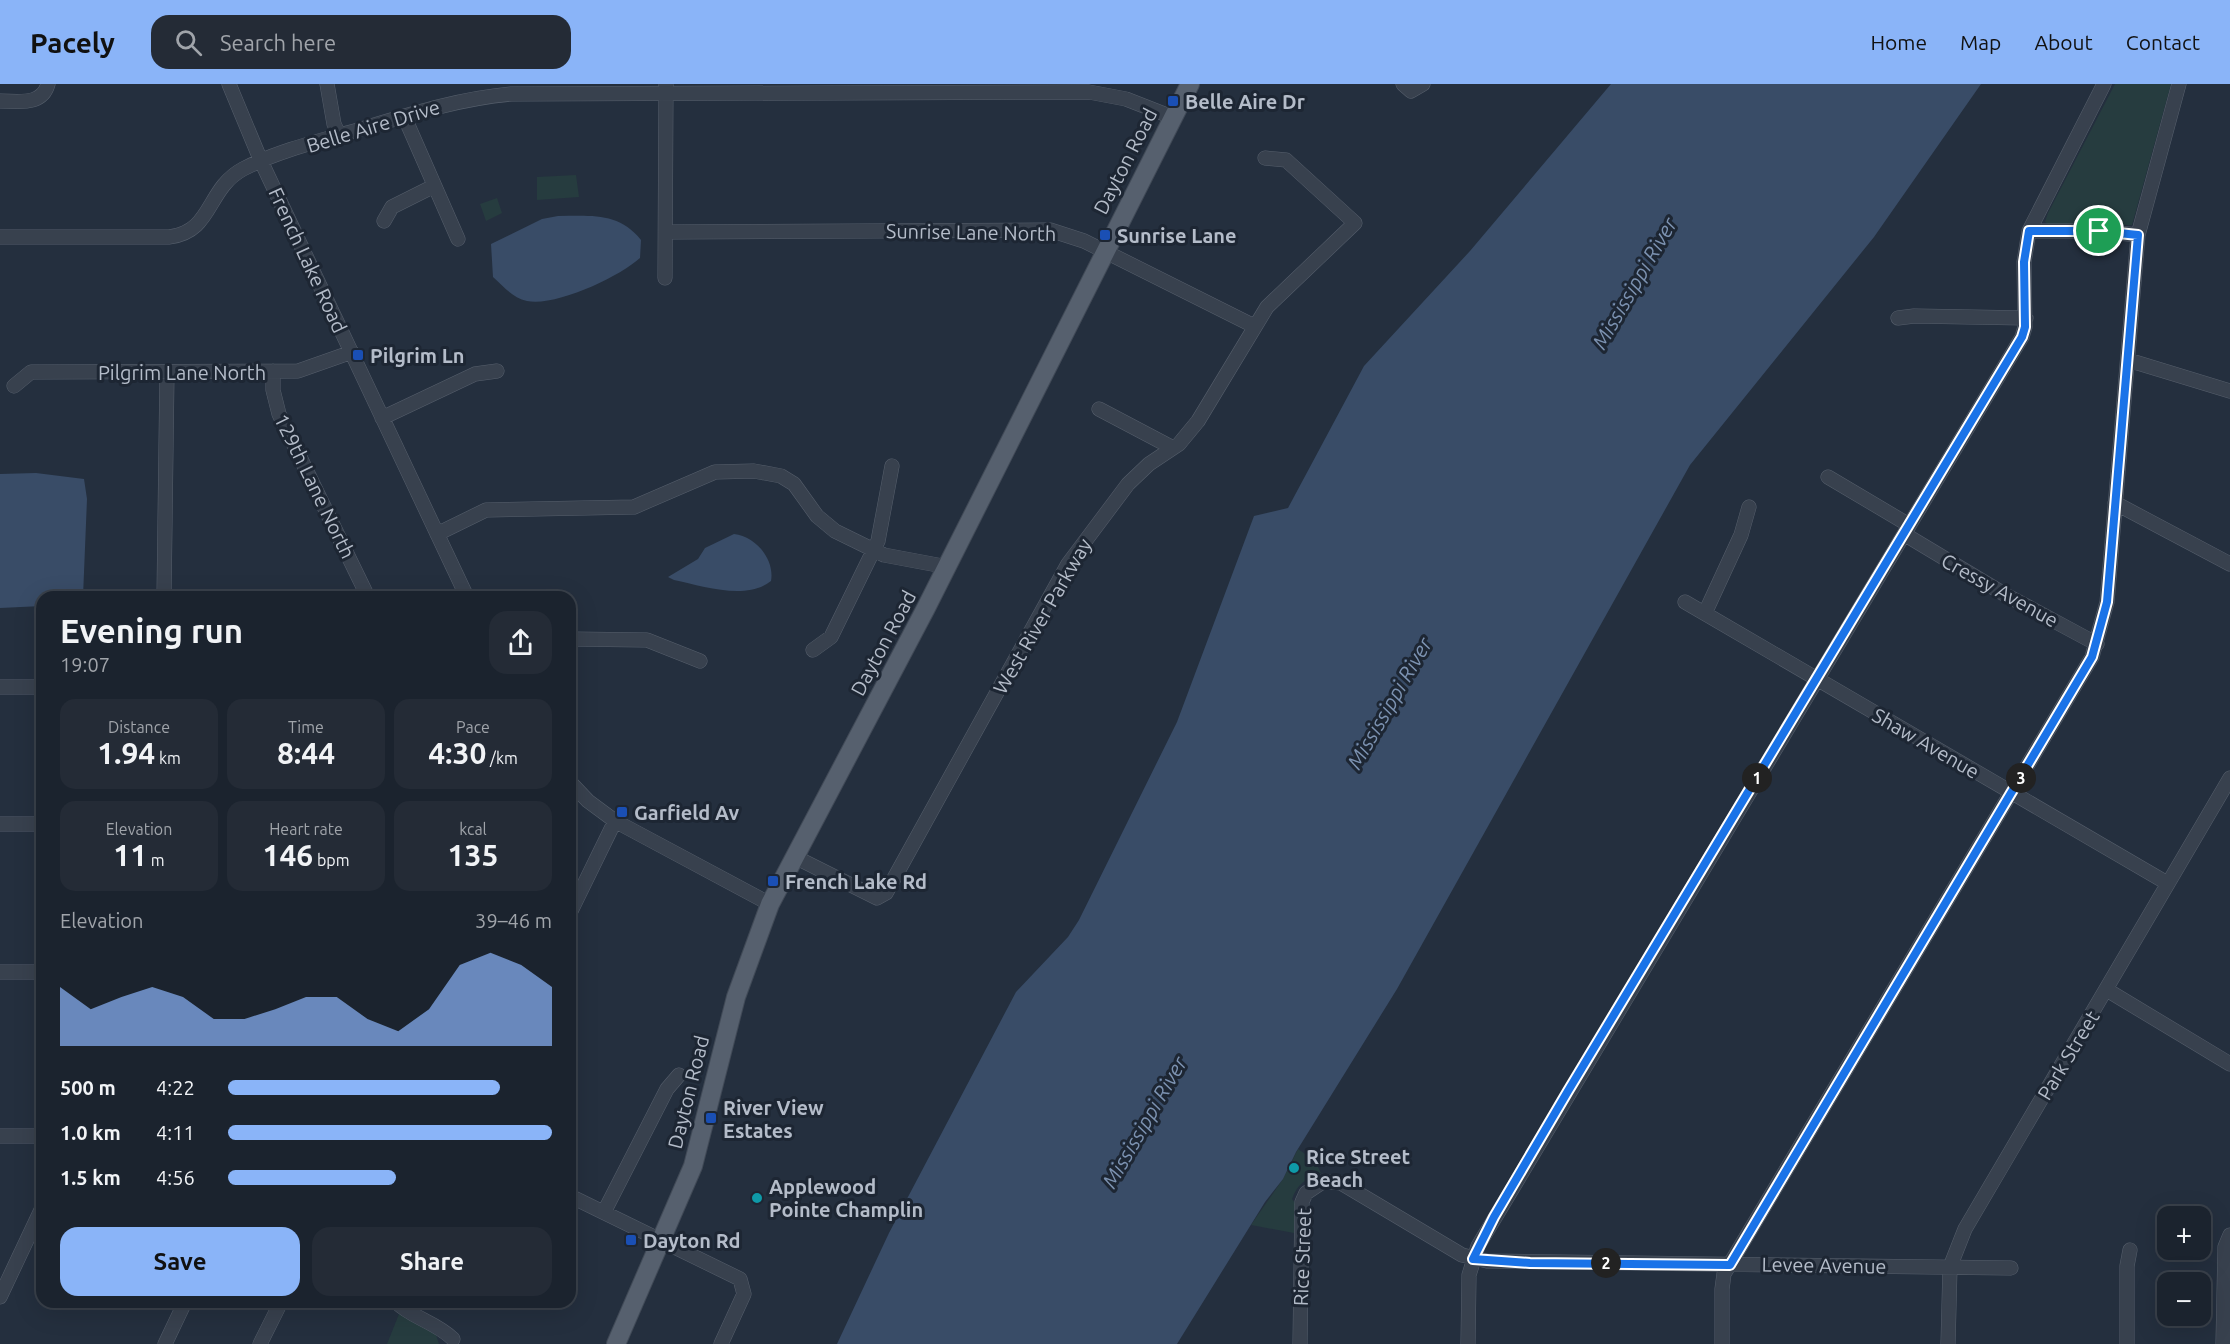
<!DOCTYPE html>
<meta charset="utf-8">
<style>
:root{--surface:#1b232e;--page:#242b36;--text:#f1f3f6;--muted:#a0a4aa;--line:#39404a;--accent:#8ab4f8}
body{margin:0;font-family:Ubuntu,sans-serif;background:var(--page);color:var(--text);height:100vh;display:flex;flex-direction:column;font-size:22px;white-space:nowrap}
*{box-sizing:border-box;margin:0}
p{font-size:20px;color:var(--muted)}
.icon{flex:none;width:33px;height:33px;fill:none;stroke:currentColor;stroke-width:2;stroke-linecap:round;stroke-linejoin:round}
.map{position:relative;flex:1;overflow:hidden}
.side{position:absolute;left:36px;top:507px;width:540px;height:717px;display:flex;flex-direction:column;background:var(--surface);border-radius:18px;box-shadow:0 6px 24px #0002,0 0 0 2px var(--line)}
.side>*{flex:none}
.fabs{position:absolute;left:2157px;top:1122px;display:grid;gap:12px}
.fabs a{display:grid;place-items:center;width:54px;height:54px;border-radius:12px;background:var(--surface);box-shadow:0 6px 24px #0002,0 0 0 2px var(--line);font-size:30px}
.pin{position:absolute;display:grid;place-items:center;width:51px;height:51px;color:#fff;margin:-26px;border:3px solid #fff;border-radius:50%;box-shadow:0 2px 6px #0007}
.km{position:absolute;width:30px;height:30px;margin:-15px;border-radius:50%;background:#222;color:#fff;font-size:16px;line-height:30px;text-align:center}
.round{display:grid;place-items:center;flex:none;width:63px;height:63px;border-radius:18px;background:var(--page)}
.summary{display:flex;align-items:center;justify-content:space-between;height:102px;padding:0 24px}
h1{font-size:33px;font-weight:700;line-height:45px}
.stats{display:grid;grid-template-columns:repeat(3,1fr);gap:9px;height:102px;padding:6px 24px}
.stats div{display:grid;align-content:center;border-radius:15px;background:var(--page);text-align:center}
.stats b{font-size:30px;font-weight:700}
.stats small{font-size:16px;font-weight:400}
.stats p{font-size:16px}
.chart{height:168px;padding:12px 24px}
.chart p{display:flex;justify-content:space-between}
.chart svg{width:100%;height:108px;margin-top:6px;fill:var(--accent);opacity:.7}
.action{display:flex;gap:12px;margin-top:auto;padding:12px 24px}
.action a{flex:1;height:69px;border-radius:18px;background:var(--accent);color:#111;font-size:24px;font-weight:700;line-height:69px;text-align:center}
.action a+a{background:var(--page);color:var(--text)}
ul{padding:0 24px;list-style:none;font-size:20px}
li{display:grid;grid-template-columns:96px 72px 1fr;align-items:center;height:45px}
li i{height:15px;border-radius:8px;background:var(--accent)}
header{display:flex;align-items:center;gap:36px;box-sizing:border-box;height:84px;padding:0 30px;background:var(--accent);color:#111}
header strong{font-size:28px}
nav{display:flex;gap:33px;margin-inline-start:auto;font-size:21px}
.search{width:420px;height:54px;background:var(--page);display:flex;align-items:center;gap:15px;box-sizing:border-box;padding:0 21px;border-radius:18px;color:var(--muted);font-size:22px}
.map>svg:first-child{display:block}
.green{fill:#263c3f}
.water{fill:#394c67}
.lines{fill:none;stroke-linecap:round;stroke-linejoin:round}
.minor-casing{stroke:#565f6c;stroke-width:15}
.major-casing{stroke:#414a57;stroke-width:20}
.minor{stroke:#38414e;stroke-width:14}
.major{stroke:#56606e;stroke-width:18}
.route-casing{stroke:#fff;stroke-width:12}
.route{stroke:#1a73e8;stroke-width:8}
.transit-dot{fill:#1a4fb4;stroke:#1d2633;stroke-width:2}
.culture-dot{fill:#0f9aa8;stroke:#1d2633;stroke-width:2}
.labels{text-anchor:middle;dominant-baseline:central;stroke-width:6;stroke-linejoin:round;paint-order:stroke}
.poi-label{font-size:20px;font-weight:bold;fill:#b4bcc9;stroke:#1d2633;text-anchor:start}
.street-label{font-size:20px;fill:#b4bcc9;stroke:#1d2633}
.water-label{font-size:21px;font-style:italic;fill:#7c92b1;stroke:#1d2633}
</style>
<header>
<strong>Pacely</strong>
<div class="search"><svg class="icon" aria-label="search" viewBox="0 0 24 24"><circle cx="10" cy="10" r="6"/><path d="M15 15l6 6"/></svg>Search here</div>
<nav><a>Home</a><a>Map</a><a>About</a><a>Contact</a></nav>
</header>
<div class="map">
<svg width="2230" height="1260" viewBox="0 0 2230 1260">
<rect width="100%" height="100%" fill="#242f3e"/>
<path class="green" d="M2115,0H2171L2132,141H2049L2045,138L2048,129Z
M576,91L579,113L537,116V93Z
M497,114L502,129L486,137L480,120Z
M1298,1065L1315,1077L1321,1089C1306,1095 1298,1099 1292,1115L1295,1119L1294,1149L1251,1141L1283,1095Z
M399,1230L434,1245L439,1260H387Z"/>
<path class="water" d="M1611,0H1981L1874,153L1690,381L1397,905L1296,1068L1283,1095L1265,1118L1177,1260H837L889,1149L1016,908L1068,853L1079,836L1177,638L1254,432L1288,424L1364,282L1470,167Z
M558,132C591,132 619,128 641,156L640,174C619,193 555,223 527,217C513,214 504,203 493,193L491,160L542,135Z
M36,389L84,395L87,415L83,513H42V522L0,524V390Z
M734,450C755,452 775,475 771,497C746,517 703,502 674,496L668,493L698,475L705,464Z"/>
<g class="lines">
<defs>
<path id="minor" d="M229,0L261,77L467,513
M327,0L334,40L339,51
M1403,0L1411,7L1423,0
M0,17C19,17 42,22 48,0
M404,32L458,155
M384,137L392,123L434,102
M2029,147H2099L2138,151
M666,148L1050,146L1084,157L1254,242
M0,153H169C213,148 206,105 243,85C276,68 315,58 351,48C405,32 456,15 511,10L1089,8L1126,15L1172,33
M665,194L666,1
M1898,234L1914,232L2026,234
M2128,276L2230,307
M273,287V306L279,330L368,513
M14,302L31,288L298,287L352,268
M1099,325L1173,364
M382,334L475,290L497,287
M1828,393L1909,441
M2115,419L2230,480
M437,450L486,426L634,423L715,388L754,387L781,392L794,400L817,432L835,447L884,471L948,483
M1904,450L2004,510L2097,560
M164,513L167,288
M1685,518L2167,799
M1705,529L1741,451L1749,423
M570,555L647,556L700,577
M813,566L831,553L878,457L892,382
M0,603H42
M570,698L588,717L615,737L770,820
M0,740H42
M795,773L877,814L886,809L1068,480L1128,400L1149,380L1179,360L1198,337L1267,223L1355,139L1286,76L1265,74
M570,829L615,737
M0,888H42
M2107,906L2230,980
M0,1052H42
M570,1112L740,1195L744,1210L721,1260
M604,1128L667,1005L679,991
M0,1213L42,1124
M396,1218C412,1234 436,1238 453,1255
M165,1260L185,1218
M260,1260L281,1218
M1300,1260L1302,1118L1306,1109L1324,1097L1341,1099L1462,1171L1487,1177L2011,1184
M1468,1260L1469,1191L1478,1162L2022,253L2025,243L2024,178L2029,147L2104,0
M1722,1260V1205L1724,1190L2092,573L2107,518L2138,151L2179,0
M1948,1260L1950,1183L1965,1145L2230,694
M2127,1260V1182L2130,1166
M2223,1260L2225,1163L2230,1151"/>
<path id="major" d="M616,1260L693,1082L736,913L770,820L926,524L1190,0"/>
</defs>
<use href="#minor" class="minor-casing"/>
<use href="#major" class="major-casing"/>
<use href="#minor" class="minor"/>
<use href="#major" class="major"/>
</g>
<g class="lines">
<defs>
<path id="route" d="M2029,147H2099L2138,151L2107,518L2092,573L1730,1181L1530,1179L1473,1175L1494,1133L1568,1007L2022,253L2025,243L2024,178Z"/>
</defs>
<use href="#route" class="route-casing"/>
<use href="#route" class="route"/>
</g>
<g class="transit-dot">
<rect x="1167" y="11" width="12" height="12" rx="3"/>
<rect x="1099" y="145" width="12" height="12" rx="3"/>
<rect x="352" y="265" width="12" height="12" rx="3"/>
<rect x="616" y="722" width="12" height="12" rx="3"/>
<rect x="767" y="791" width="12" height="12" rx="3"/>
<rect x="705" y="1028" width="12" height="12" rx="3"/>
<rect x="625" y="1150" width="12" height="12" rx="3"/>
</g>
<g class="culture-dot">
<circle cx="1294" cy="1084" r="6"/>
<circle cx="757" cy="1114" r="6"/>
</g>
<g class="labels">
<g class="poi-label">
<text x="1185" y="17">Belle Aire Dr</text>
<text x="1117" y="151">Sunrise Lane</text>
<text x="370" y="271">Pilgrim Ln</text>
<text x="634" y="728">Garfield Av</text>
<text x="785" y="797">French Lake Rd</text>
<text x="723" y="1023">River View<tspan x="723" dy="23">Estates</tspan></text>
<text x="1306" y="1072">Rice Street<tspan x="1306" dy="23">Beach</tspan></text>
<text x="769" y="1102">Applewood<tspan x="769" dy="23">Pointe Champlin</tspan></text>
<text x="643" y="1156">Dayton Rd</text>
</g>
<g class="street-label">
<text transform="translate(373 42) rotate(-17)">Belle Aire Drive</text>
<text transform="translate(1125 77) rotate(-63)">Dayton Road</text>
<text transform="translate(971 148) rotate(1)">Sunrise Lane North</text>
<text transform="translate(308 176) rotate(65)">French Lake Road</text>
<text x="182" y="288">Pilgrim Lane North</text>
<text transform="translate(315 402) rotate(64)">129th Lane North</text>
<text transform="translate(2000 506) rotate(29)">Cressy Avenue</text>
<text transform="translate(1042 532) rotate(-60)">West River Parkway</text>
<text transform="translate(883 559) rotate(-62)">Dayton Road</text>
<text transform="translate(1926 659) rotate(30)">Shaw Avenue</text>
<text transform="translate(2068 971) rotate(-59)">Park Street</text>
<text transform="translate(688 1008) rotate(-76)">Dayton Road</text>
<text transform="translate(1302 1173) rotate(-88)">Rice Street</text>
<text transform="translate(1824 1181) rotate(1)">Levee Avenue</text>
</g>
<g class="water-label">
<text transform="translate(1634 199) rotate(-60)">Mississippi River</text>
<text transform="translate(1389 619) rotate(-60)">Mississippi River</text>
<text transform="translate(1144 1038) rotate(-60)">Mississippi River</text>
</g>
</g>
</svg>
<div class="fabs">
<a>+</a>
<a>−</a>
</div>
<div class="pin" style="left:2099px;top:147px;background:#1e9e55"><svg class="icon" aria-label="arrive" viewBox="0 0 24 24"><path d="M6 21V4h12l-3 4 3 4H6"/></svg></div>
<b class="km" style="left:1757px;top:694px">1</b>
<b class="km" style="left:1606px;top:1179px">2</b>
<b class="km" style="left:2021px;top:694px">3</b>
<section class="side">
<div class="summary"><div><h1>Evening run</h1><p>19:07</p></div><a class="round"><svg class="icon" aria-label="share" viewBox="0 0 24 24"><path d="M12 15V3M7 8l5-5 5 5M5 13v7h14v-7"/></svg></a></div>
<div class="stats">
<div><p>Distance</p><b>1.94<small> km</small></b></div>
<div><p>Time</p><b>8:44</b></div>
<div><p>Pace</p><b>4:30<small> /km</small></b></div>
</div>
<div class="stats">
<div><p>Elevation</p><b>11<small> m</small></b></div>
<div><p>Heart rate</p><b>146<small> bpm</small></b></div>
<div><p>kcal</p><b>135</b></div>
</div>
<div class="chart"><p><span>Elevation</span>39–46 m</p>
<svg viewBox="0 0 160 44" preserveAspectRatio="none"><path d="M0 44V20L10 29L20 24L30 20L40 24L50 33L60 33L70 29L80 24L90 24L100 33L110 38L120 29L130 11L140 6L150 11L160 20V44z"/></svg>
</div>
<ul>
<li><b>500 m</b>4:22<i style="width:84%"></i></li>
<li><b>1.0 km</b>4:11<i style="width:100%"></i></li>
<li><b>1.5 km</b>4:56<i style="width:52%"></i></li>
</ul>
<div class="action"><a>Save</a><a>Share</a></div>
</section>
</div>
